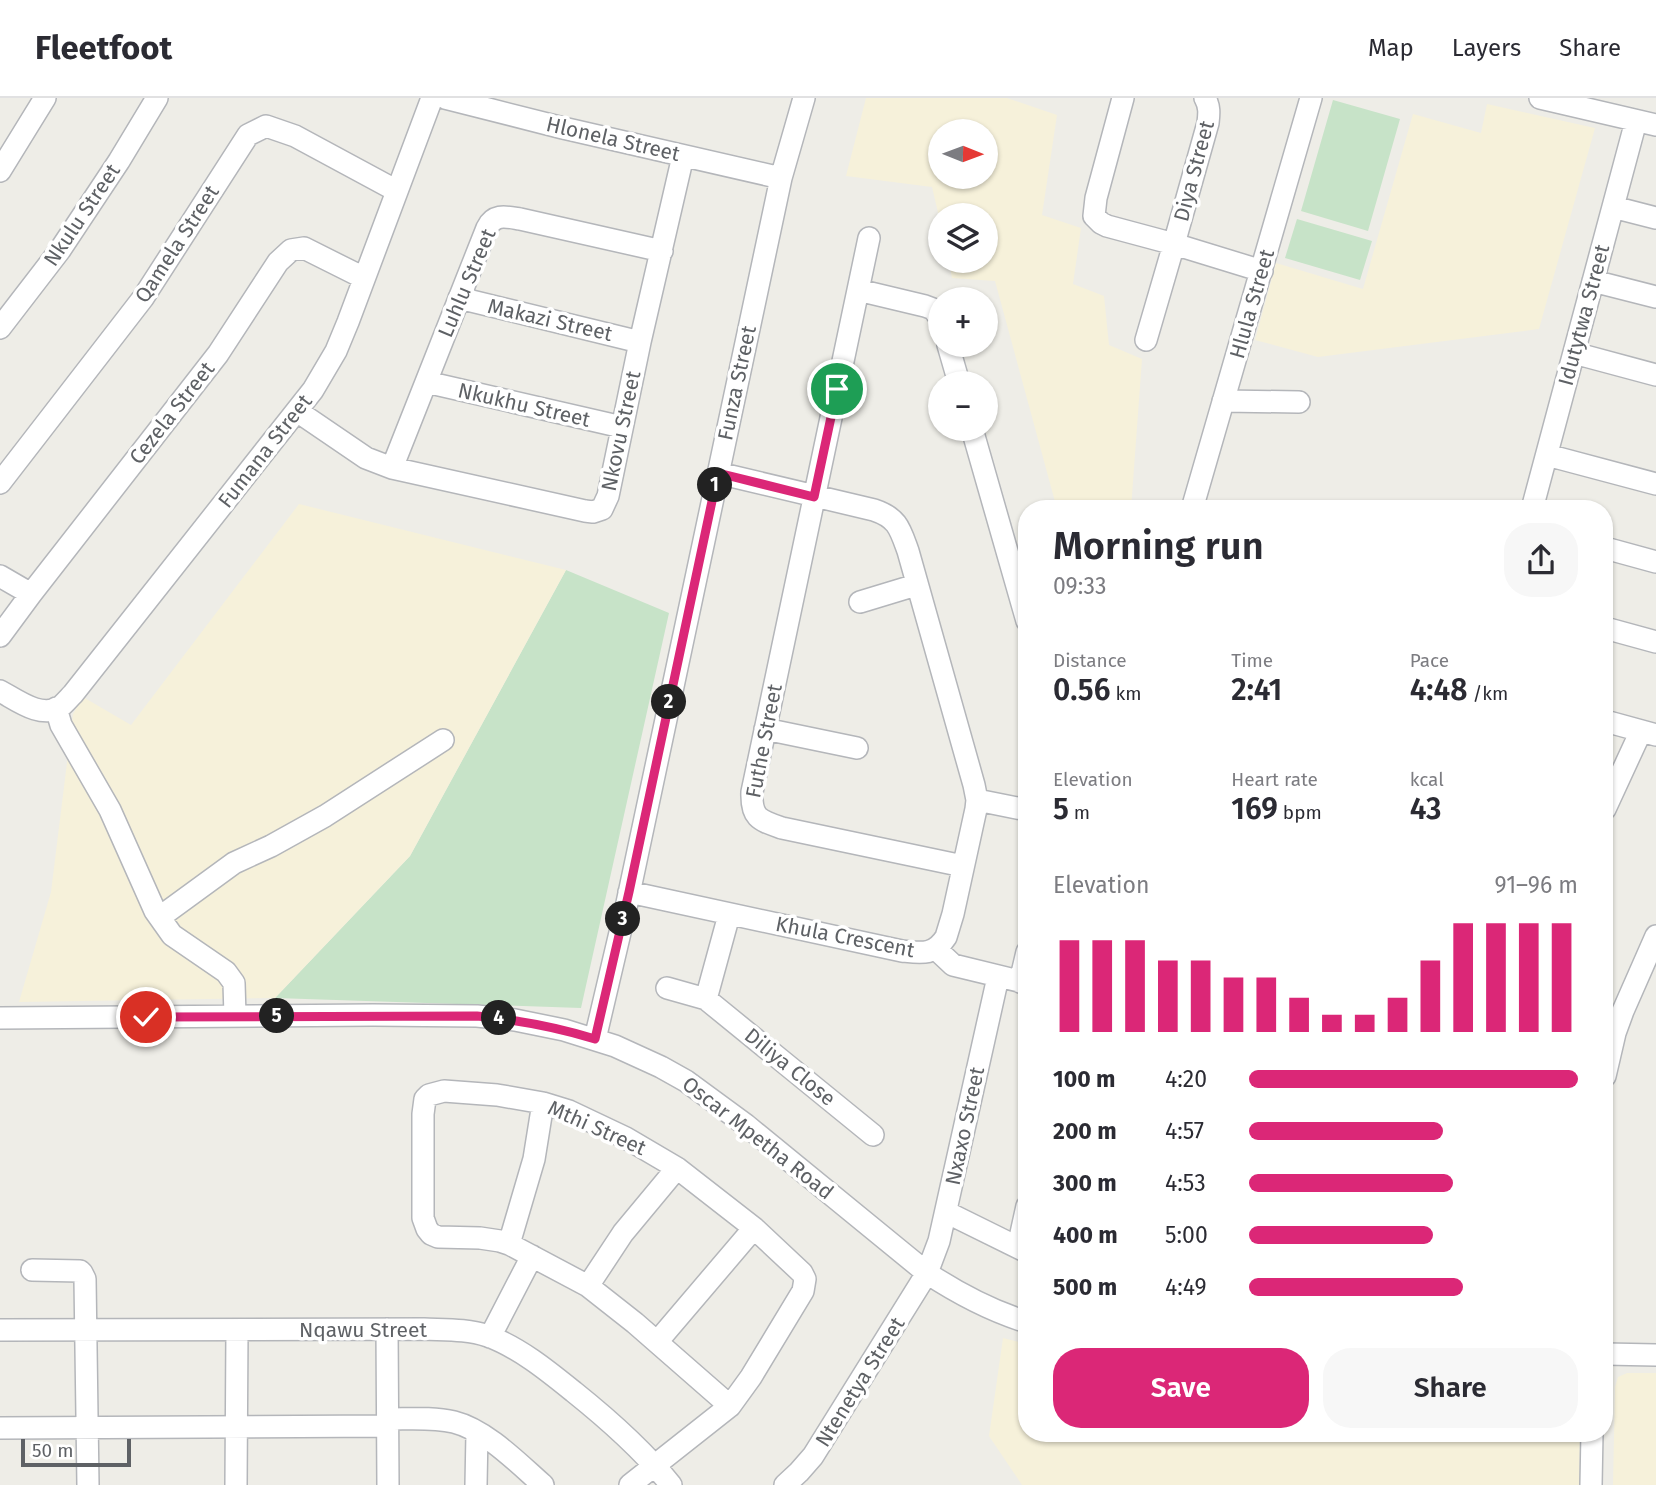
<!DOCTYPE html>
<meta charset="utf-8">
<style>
:root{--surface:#fff;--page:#f7f7f7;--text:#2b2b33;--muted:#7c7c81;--line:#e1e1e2;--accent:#db2777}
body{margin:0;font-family:"Fira Sans",sans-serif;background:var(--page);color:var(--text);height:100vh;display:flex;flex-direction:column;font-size:26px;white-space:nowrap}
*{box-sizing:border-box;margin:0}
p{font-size:23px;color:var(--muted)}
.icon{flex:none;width:38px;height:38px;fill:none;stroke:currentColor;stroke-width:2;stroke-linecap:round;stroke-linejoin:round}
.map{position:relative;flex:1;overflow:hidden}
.side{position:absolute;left:1018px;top:402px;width:595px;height:942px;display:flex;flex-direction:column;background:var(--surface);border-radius:28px;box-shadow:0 2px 5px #0004}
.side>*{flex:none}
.needle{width:46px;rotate:91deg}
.tools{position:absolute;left:928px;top:21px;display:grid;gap:14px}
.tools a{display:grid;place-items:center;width:70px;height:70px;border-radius:50%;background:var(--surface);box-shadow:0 2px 5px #0004;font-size:35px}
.scale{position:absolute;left:21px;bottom:18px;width:110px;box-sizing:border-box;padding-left:7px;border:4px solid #5e6165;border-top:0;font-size:19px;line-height:24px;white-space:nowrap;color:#5e6165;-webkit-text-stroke:5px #fff;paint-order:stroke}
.pin{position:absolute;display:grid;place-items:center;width:60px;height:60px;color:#fff;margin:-30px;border:4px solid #fff;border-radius:50%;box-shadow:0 2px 7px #0007}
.km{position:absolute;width:35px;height:35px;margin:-18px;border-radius:50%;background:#222;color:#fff;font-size:19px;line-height:35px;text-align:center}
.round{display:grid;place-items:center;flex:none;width:74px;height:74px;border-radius:28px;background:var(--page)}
.summary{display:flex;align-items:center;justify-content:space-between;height:119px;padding:0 35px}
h1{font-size:38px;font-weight:600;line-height:52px}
.figures{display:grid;grid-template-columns:repeat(3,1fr);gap:10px;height:119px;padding:7px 35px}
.figures div{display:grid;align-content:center}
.figures b{font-size:30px;font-weight:600}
.figures small{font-size:19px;font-weight:400}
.figures p{font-size:19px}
.chart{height:196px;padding:14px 35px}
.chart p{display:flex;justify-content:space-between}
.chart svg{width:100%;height:126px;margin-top:7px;stroke:var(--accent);stroke-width:6}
.action{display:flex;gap:14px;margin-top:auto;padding:14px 35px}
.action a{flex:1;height:80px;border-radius:28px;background:var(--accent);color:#fff;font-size:28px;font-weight:600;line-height:80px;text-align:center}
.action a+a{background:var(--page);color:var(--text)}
ul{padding:0 35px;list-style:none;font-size:23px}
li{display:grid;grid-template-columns:112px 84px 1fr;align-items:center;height:52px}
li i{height:18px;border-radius:9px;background:var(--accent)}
header{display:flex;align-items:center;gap:42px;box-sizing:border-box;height:98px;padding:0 35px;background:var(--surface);border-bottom:2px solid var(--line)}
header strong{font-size:33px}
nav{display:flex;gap:38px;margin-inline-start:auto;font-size:24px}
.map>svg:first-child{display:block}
.green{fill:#c7e3c8}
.sand{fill:#f6f1da;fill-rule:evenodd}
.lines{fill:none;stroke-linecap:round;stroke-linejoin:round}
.minor-casing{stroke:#b4b6ba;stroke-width:24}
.minor{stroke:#fff;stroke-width:21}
.route-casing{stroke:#fff;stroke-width:14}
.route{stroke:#db2777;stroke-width:9}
.labels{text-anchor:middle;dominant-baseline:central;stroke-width:7;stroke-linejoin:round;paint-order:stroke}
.street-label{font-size:21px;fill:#5e6165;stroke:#fff}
</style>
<header>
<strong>Fleetfoot</strong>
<nav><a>Map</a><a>Layers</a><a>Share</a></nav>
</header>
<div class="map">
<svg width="1656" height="1387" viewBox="0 0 1656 1387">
<rect width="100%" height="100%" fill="#eeede7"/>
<path class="green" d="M1333,2L1400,21L1368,133L1301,113Z
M1297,121L1372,143L1360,182L1285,160Z
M566,472L669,515L581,910L275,900L410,758Z"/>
<path class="sand" d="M866,0H1007L1057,17L1042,117L1081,130L1073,186L1104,198L1109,247L1142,261L1131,411H1057L995,183L952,180L949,163H985V117H940V123L932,89L846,78ZM985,33V79H940V33Z
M1487,6L1595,30L1539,231L1318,259L1255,242L1276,165L1363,191L1413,16L1481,35Z
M299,406L566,472L410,758L275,900L19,904L51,794L73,616L83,599L131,627Z
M1003,1240L1027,1246V1335H1580L1579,1387H1022L989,1338Z
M1627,1275H1656V1387H1613L1615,1289L1618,1279Z"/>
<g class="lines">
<defs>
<path id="minor" d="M445,0L563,30L781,80
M1123,0L1096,100L1094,118L1101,125L1107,128L1174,146L1208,25C1209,16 1210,9 1205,0
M1540,0L1656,27
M0,73L45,0
M1613,109L1656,120
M869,140L752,694C751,720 759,722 782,730L963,768
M1593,183L1656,199
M858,192L925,208L933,211L940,220
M459,200L640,244
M0,230L60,152L119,63L157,0
M1146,242L1174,146L1262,173
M948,247L959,285
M1574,255L1656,277
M426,284L622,329
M1223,303L1299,304
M297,313L366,360L392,370L585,413L593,414L602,411L608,398L640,244L683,58
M972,331L1027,523
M1547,357L1656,386
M392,370L487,130C494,115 507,119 520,121L662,153
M0,385L143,200L248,37L266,28L295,38L397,93
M1192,411L1311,0
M1532,411L1636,23
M1605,450L1656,464
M0,478L31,496
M860,504L916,487
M1605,530L1656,544
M0,538L31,496L218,256L278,164L291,152L304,150L364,180
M0,593C17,602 41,621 60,609C64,606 69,600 73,596L313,292L336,253L348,224L432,0
M56,610L61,627L110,712L155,813L172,837L226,874L234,885L235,918
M1605,623L1656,637
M765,631L857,650
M977,702L1027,712
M1605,711L1641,633
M629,794L902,853C921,855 934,858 946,839L953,816L976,711L977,702L974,687L908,453C900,431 898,420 874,412L718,375
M160,819L234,765L271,748L325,718L443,642
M936,851L953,867L1027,885
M1020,884L1027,854
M667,890L706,901L873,1037
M706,901L729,817
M0,920L373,917L477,918L515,922L564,932L615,948L661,969L686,983L746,1027L927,1175C959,1196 991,1213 1027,1224
M595,941L627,805L781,80L804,0
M1605,978L1615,935L1623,913L1656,838
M946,1114L1027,1154
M509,1146L534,1061L543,1005
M1018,1149L1027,1108
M32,1172L80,1173L82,1175L85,1181L88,1387
M588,1188L623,1135L677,1070
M387,1231L388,1387
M0,1232L424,1231C446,1232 467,1231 488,1238C520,1250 548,1273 574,1294C609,1322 643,1352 671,1387
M490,1239L532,1158
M657,1244L754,1130
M1605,1256L1656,1257
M388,1321C409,1321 433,1319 454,1324C486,1332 518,1365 543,1387
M0,1330L388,1328
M236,1387L237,1232
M476,1387L477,1335
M630,1387L730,1308L751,1279L803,1193L805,1181L802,1175L754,1130L677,1070L626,1040L569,1013L543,1005L497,997L444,993L429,997L425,1001L423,1016V1120L427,1131L431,1136L438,1139L480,1140L500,1143L509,1146L588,1188L635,1225L730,1308
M785,1387L799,1374L813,1358L927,1175L939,1143L998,879
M1591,1387L1592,1335"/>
</defs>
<use href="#minor" class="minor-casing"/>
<use href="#minor" class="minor"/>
</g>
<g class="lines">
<defs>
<path id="route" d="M146,919L477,918C518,922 556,929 595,941L629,794L718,375L814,399L837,291"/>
</defs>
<use href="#route" class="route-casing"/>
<use href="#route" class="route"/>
</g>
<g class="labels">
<g class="street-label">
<text transform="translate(613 41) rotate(13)">Hlonela Street</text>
<text transform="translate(1194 73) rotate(-75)">Diya Street</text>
<text transform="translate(82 117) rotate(-56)">Nkulu Street</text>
<text transform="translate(177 146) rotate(-57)">Qamela Street</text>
<text transform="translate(467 185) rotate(-67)">Luhlu Street</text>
<text transform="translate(1252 206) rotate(-74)">Hlula Street</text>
<text transform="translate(1584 217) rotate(-75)">Idutytwa Street</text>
<text transform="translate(550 222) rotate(13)">Makazi Street</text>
<text transform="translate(737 285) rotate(-78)">Funza Street</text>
<text transform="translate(524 307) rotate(13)">Nkukhu Street</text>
<text transform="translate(172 315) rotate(-52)">Cezela Street</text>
<text transform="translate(621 333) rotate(-78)">Nkovu Street</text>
<text transform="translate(265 353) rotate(-52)">Fumana Street</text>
<text transform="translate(764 643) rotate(-79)">Futhe Street</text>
<text transform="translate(845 839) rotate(11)">Khula Crescent</text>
<text transform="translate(790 969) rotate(39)">Diliya Close</text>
<text transform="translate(965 1028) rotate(-78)">Nxaxo Street</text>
<text transform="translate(597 1030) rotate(24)">Mthi Street</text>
<text transform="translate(758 1040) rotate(38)">Oscar Mpetha Road</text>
<text x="363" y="1232">Nqawu Street</text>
<text transform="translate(860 1284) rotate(-58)">Ntenetya Street</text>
</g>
</g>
</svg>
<div class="tools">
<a><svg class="needle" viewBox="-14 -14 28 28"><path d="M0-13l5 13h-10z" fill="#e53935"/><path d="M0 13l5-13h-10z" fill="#7c7c81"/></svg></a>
<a><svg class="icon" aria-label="layers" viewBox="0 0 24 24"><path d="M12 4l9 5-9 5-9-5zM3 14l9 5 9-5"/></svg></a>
<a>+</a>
<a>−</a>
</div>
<div class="scale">50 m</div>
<div class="pin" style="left:837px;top:291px;background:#1e9e55"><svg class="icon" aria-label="arrive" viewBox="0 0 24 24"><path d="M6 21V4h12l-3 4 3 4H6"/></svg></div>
<div class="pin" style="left:146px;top:919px;background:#d93025"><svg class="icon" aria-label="check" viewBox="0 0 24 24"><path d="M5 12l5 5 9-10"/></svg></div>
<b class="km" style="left:715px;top:387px">1</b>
<b class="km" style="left:669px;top:604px">2</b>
<b class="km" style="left:623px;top:821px">3</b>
<b class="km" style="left:499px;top:920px">4</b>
<b class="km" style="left:277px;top:918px">5</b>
<section class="side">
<div class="summary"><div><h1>Morning run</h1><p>09:33</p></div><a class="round"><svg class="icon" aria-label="share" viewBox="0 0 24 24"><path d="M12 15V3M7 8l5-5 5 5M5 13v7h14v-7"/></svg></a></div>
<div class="figures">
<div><p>Distance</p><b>0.56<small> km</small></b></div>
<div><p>Time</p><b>2:41</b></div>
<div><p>Pace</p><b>4:48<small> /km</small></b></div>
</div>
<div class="figures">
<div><p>Elevation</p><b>5<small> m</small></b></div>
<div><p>Heart rate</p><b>169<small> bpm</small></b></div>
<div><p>kcal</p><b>43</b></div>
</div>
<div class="chart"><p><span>Elevation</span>91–96 m</p>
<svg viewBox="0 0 160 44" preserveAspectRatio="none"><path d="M5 44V12M15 44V12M25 44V12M35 44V19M45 44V19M55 44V25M65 44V25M75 44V32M85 44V38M95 44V38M105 44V32M115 44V19M125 44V6M135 44V6M145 44V6M155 44V6"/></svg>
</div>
<ul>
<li><b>100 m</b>4:20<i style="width:100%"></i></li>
<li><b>200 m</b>4:57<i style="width:59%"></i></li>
<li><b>300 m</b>4:53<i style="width:62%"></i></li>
<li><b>400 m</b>5:00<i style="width:56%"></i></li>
<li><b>500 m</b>4:49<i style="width:65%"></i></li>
</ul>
<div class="action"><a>Save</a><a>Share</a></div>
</section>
</div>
